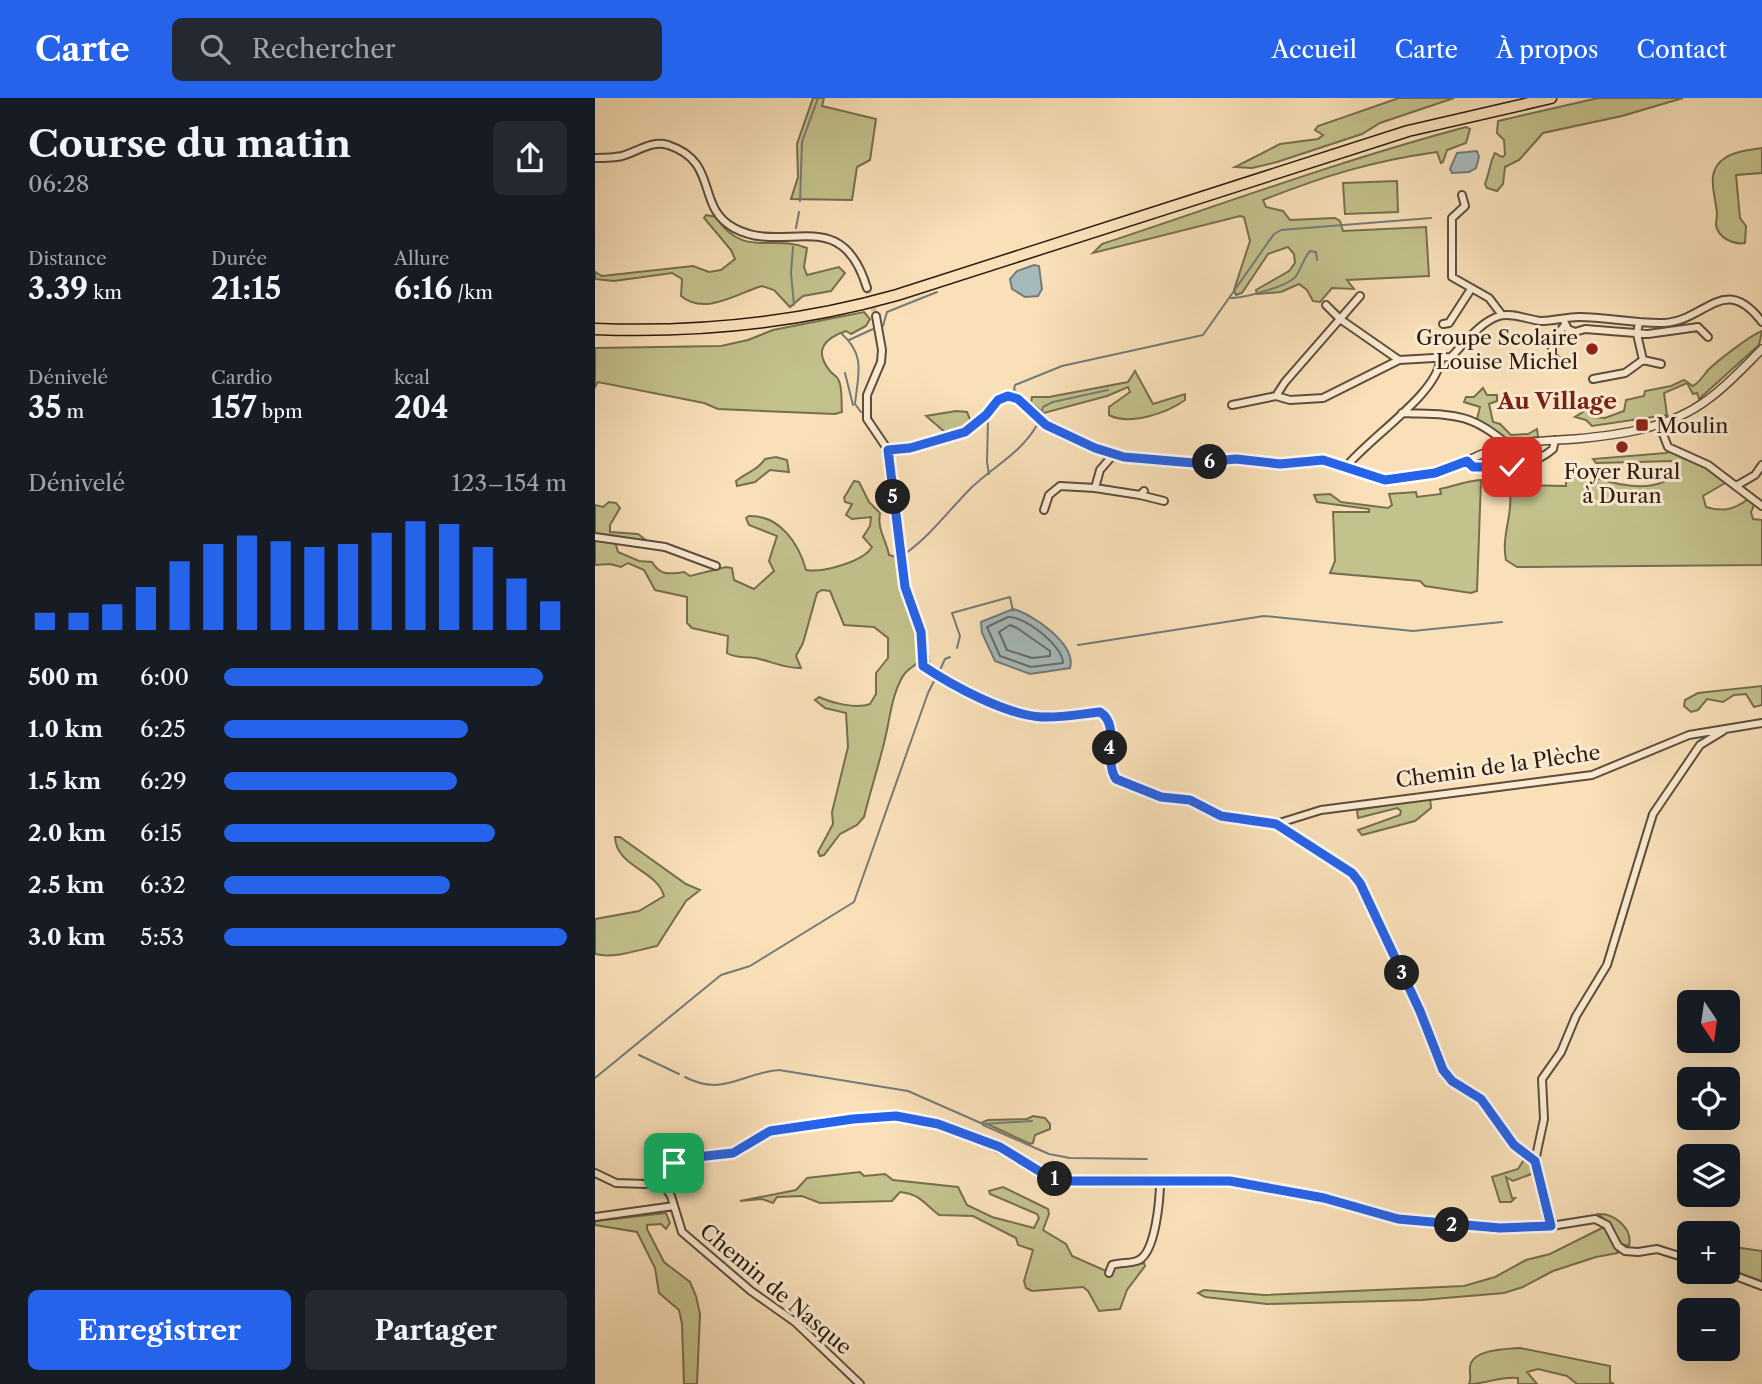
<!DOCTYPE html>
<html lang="fr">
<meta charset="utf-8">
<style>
:root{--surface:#171b24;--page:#242831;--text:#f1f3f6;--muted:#9ea1a6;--accent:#2563eb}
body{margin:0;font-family:"Libre Caslon Text",serif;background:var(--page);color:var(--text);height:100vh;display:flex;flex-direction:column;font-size:26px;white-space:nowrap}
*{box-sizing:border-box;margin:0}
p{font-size:23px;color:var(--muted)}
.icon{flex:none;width:38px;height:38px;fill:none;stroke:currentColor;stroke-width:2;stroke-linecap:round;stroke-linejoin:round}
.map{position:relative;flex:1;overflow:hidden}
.drawer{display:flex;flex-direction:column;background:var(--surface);width:595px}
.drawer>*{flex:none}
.needle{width:46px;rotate:167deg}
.controls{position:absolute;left:1082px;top:892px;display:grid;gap:14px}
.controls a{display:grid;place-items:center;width:63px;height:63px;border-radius:10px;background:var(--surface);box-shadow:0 7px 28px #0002;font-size:35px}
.pin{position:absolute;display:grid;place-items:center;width:60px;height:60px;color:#fff;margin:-30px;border-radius:14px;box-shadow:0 4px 10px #0006}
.km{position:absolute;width:35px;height:35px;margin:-18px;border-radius:50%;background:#222;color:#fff;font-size:19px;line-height:35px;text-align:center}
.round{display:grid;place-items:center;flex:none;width:74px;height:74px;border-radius:10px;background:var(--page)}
.headline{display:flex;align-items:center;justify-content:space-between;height:119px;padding:0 28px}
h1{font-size:38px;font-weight:800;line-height:52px}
.figures{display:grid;grid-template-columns:repeat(3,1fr);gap:10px;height:119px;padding:7px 28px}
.figures div{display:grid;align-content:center}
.figures b{font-size:30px;font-weight:800}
.figures small{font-size:19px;font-weight:400}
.figures p{font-size:19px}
.chart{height:196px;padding:14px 28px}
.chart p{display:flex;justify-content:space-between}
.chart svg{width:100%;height:126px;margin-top:7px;stroke:var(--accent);stroke-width:6}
.primary-button{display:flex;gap:14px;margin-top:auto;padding:14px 28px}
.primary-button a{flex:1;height:80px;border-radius:10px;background:var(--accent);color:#fff;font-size:28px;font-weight:800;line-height:80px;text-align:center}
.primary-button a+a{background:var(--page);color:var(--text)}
ul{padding:0 28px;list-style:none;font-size:23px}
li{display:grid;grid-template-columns:112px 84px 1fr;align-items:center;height:52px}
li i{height:18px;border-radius:9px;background:var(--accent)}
header{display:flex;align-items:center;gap:42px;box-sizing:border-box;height:98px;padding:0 35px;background:var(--accent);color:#fff}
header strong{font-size:33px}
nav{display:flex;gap:38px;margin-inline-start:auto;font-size:24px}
.search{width:490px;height:63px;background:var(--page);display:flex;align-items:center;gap:18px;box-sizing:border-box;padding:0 24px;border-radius:10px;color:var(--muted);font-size:26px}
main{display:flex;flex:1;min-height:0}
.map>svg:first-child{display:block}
.green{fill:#c3c18c;stroke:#776e4f;stroke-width:2}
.water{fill:#a5babc;stroke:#747b78;stroke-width:2}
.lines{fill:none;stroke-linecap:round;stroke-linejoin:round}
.shore{stroke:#686b67;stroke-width:2}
.stream{stroke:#747b78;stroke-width:2}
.minor-tunnel{stroke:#d0b998;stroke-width:6;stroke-dasharray:6 3;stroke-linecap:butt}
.minor-casing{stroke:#5e4d3c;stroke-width:10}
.tertiary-casing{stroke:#5e4d3c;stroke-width:10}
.trunk-casing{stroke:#2b1c12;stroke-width:13}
.minor{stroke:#fbebd2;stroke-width:6}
.tertiary{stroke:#fbebd2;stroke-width:7}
.trunk{stroke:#f9e0b9;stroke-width:10}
.route-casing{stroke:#fff;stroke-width:14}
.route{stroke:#2563eb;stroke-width:9}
.poi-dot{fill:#8f2418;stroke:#fbebd2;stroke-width:2.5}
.labels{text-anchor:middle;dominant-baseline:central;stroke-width:6;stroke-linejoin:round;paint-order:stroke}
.poi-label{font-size:21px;fill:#2b1c12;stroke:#fbebd2;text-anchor:end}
.street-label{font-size:21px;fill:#2b1c12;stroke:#fbebd2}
.neighbourhood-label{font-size:23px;font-weight:bold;fill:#7a1f14;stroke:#fbebd2}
</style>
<header>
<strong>Carte</strong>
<div class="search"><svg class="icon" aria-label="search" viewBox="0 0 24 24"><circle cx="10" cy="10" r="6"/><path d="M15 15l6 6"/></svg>Rechercher</div>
<nav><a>Accueil</a><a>Carte</a><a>À propos</a><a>Contact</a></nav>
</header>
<main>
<section class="drawer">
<div class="headline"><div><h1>Course du matin</h1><p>06:28</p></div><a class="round"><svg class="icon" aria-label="share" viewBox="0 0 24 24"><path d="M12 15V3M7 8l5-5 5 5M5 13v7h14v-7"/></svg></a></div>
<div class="figures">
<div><p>Distance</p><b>3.39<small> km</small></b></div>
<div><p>Durée</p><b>21:15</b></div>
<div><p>Allure</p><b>6:16<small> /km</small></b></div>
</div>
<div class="figures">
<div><p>Dénivelé</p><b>35<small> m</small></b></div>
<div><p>Cardio</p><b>157<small> bpm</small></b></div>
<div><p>kcal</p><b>204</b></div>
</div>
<div class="chart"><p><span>Dénivelé</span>123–154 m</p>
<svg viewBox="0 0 160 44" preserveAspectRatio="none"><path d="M5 44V38M15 44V38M25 44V35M35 44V29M45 44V20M55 44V14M65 44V11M75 44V13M85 44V15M95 44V14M105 44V10M115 44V6M125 44V7M135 44V15M145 44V26M155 44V34"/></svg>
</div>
<ul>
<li><b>500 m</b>6:00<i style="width:93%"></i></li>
<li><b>1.0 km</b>6:25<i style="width:71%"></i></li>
<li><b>1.5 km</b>6:29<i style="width:68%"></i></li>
<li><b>2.0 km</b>6:15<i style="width:79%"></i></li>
<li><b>2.5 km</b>6:32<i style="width:66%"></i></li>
<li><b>3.0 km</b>5:53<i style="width:100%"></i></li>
</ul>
<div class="primary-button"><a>Enregistrer</a><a>Partager</a></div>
</section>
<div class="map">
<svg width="1167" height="1286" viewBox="0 0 1167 1286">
<rect width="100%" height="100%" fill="#f9e0b9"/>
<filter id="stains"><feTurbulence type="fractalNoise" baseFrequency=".00286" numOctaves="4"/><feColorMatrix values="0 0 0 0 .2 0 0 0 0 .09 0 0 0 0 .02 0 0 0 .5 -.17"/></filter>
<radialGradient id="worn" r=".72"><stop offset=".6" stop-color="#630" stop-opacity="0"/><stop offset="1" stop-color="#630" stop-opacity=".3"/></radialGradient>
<path class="green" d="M218,0H229L227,8L281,21L275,62L262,69L257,102L196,101L203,79L202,46Z
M804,0H859L785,25L767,36L682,64L657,70L640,69L685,46L723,41L728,37L720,32L723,28Z
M1003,0H1088L1027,18L948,35L924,62L910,69L908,86L902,93L892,90L890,86C894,77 895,63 900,55L907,59L910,57L909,42L902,35L903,23Z
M871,29L875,31L871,45L852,52L848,64L846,65L842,54C777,63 729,78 668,102L671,109L688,113L695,122L740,120L745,123L748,133L831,129L834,178L752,182L759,191L737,190L725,204L718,203L712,192L704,186L686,194L662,196L661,192L694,173L700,165L699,156L693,149L673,156L647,195L641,197L639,192L655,143L649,119L645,118L498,155L507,146C628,106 747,62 871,29Z
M1167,50V75L1141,77L1145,120L1151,128L1150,145C1139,147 1123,140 1121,127C1121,123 1122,119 1122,116C1121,97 1109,73 1130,60C1140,53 1155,52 1167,50Z
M802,83L803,114L750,116L748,85Z
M111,117L121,119C148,161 178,136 212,150L209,169L212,177L244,169L250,175L236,193L208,198L195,209L179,192L167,188C143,195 110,218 86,198L87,181L77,175L19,183L0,181V174L7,178L98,168L114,174L126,172L140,161L136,152L109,120Z
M269,214L275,221L271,228L256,236L251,233C230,240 218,252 235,273C236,275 243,279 243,281C248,288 246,305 247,314L240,316L123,311L109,305L3,284L0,289V250L126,248L153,242L178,232Z
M1167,233L1164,247L1104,301L1102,295L1098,296L1092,285L1069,295L1072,317L997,328L991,322L980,319L999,307L998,319L1010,320L1029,313L1031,302L1049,298L1050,293L1076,288L1089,282L1098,288C1105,284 1108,278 1113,272C1122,263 1156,237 1167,233Z
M540,273L558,306L590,296V302C572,315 534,328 514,317V309L535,294L533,289L512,298L449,315L436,305L437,299H454L533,284Z
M888,290L892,297H902V303L894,306L898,324L905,326L916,337L933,336L942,331L943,339L913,344L882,321L885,309L869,304L871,299H879Z
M361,313L372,314L376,324L362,335H351L331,318Z
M1082,351L1114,364L1137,381L1108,398L1111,409C1127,414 1139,412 1153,401L1159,407L1156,414L1158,421L1167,422V467L922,469L911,462C906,439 918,415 915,396L923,387L971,388L970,364L981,363L984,374C1013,385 1060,400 1084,373L1083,365L1080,363L1001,365L998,361L1071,355Z
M181,359L192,362L194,374L175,372L160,384L142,388L141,383C152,374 162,373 170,361Z
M886,382L882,493L876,495L830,488L825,483L735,475L740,463L738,414H774V411L722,404L719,397L735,396L746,404L793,410L797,407L794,396L821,394L822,399L846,396L845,391C860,388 871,383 886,382Z
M259,383L264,384L274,404L285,415C282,432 291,441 294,457L301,459L309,502L321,532L324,563C319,569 312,571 308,578C296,598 295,622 289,645C283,670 275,694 269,719L262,727L245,736L229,757L225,758L223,754L238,726L237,714L253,649L251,615L230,610L220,602L224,599C237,605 261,611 275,606L281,596V575L293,560V540L279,529L249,527L235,493L227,492L222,495L208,545L201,558L206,570C190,571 176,563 160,560C150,558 141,561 132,555L133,538L97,530L92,525V499L60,492L49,472L33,465L26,469L15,466L0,467V407L8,409L14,404L21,405L25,410L15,427V434L43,436L52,443L29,440L21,447L23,454L44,463L57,464C66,478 73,476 89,474L95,478L131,469L137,470L139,482L159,491L179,473L174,463L182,438L154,427L151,420L154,418C185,417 204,446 211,472C227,475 268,464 277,449L268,439L275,428L276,419L257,421L251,417L257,406L250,404L249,400Z
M1167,588V607L1159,609L1151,596L1139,597L1128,604L1112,601L1103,612L1096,614L1089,608L1090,602L1103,595Z
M835,700L836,710L820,723L767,737L763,732L805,717L806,713L802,710L763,720L762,712Z
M20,739H25L91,786L105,792L91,803L62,848C42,852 20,861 0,856V821L44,813L69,798C62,772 21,769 20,739Z
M438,1018L450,1020L455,1026V1031L440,1037L438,1045L435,1046L388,1024L393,1022L432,1021Z
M930,1060L937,1064L939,1075L918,1083L911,1079L917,1100H920L916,1104H905L897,1079L923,1071Z
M265,1074L269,1078L290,1076L298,1082L363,1089L372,1107L397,1119L439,1130L444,1120L442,1116L395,1096L394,1093L408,1089L453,1111L454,1116L448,1132L471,1146L477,1158L511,1173L518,1172L522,1167L549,1165L550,1168L532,1192L525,1211L504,1213L493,1193L488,1189L437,1193L431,1190L429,1183L438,1152L423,1147L421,1140L378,1118L344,1117C329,1106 326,1096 305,1094L297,1103L225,1105L207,1098L182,1099L178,1105L167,1101L145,1103L201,1092L212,1080Z
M71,1115L75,1125L71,1131L66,1126L52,1127V1131L69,1164L95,1184L101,1198L105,1216L102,1286H89L87,1226L84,1212L64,1195L60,1170L42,1134L0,1127V1123Z
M1003,1116C1020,1115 1038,1131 1034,1148L1026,1146L1020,1148L1023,1155L1001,1159L958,1173L928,1189L909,1195L827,1202L672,1206L610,1199L603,1195L609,1192L669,1197L869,1188L900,1179L931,1162L955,1156L1015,1126Z
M1132,1148L1167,1153V1183L1132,1171Z
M925,1250L1015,1268V1284L1019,1286H982L972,1278L943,1271L932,1274L942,1286H923V1280C905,1278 891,1286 874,1286C877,1279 874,1276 875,1269C877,1251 911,1251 925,1250Z"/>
<path class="water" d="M882,53L884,59L881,70L874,74L857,75L855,71L862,55Z
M439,167L444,168L447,191L443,198L430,199L417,191L415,181L422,173Z
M418,511C438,516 482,547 475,570L435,576L400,563L387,535L386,524Z"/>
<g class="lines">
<path class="shore" d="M413,519C430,518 468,548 468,565L436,569L405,558L392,529Z
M415,527L422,530L455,553V558L437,560L412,552L404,534Z"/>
<path class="stream" d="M205,103L207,44L223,0
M201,130L204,114
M198,149L196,175L199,207
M636,200C648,200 695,188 701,178C707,169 708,161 715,153L721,154L722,162
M288,228L292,214L342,194
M247,236C271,258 263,276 260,306L266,314
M254,242L278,231
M250,275L258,307
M513,292L458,304L448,309L446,317L419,292L420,287L467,268L608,237L679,136L686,132L836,120
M275,317L279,326
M393,322L392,364L394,376
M300,387L310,462
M311,455C336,437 355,411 376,390C399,368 426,355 442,327
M310,467L317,497L328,527L335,567
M483,547L669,518L818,533L907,524
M362,550L365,538L357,515L415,499L418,513
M344,574L350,561L355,559
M44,957L84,976
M90,979C128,999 147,975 184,972L313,993L388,1026L437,1023
M0,980L126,877L155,868L259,804L333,595L340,581
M388,1027L454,1056L475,1060L552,1061"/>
<path class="minor-tunnel" d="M272,190L281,218"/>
<defs>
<path id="minor" d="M0,60C9,60 18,60 27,58C42,54 56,42 73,47C125,64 100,109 139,130C190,158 246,104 272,190
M867,97L870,108L857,120V179L894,200L907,217
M731,207L745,221L804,262L856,259C869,246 885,224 904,218C916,214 934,222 946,223C959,223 971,219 984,219C1012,219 1041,226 1069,225C1111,223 1129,174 1167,224
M281,218L287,252L286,264L272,297V321L293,352L310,489L326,534L328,568C358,588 408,616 446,619C465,620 486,616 505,614L509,616C522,636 508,661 521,681L567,699L595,702L627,718L681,726L757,774L765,785L825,913L848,972L857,983L885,1001L919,1047L940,1063L956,1128
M968,221L973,231L980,234L990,231L1053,236L1103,229L1113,239
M1044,224L1042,236L1048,262
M848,226L854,225L876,191
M1048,262L1066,266
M964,264L957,258V243L970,227
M998,281L1030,275L1048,262
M681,298L690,284L765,198
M637,307L681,298L695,302L728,300L804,262
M807,315C856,317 874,313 913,347
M1064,326L1073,349L1113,367L1167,408
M293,352L315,350L370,334L391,317L403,302L413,298L423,301L451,327L500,350L529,359L599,365L641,361L685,366L728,362L790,382L840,375L872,363L878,369C906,369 935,371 958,351L960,342
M751,369C774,340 843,295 845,262
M1141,388L1160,377L1167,367
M500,390L545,397L549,393
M545,397L569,403
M449,412L454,397L465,388L500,390L505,372L518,357
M0,439L70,449L121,468
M681,726L726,712L997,677L1094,637L1167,625
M940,1063L949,1021L947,981L966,954L981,918L1012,867L1058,716L1105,647L1128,633
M0,1075L21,1085L51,1086L64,1080L85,1062L138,1054L175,1033L258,1021L301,1019L343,1026L386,1042L467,1083H635L729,1100L803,1121L879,1129L956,1128L1000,1121L1012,1127L1023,1148L1030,1153L1043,1154L1062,1151L1094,1161
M64,1080L76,1098L87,1134L156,1193L200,1224L265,1286
M0,1119L79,1108
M1130,1174L1167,1188
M514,1175L517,1167C525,1164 537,1166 544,1162C561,1153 565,1100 565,1082"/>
<path id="tertiary" d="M872,363C912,342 937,344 980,341C1025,337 1075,330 1112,302C1132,288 1149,269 1167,251"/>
<path id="trunk" d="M0,231C102,235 203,225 302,197L813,33L956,0"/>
</defs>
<use href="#minor" class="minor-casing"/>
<use href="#tertiary" class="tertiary-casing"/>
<use href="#trunk" class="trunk-casing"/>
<use href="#minor" class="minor"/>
<use href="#tertiary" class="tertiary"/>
<use href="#trunk" class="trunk"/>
</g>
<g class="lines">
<defs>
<path id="route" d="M79,1065L93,1060L138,1055L175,1033L258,1021L301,1018L343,1026L386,1042L405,1049L457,1081L467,1083H635L729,1100L803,1121L905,1130L956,1128L940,1063L919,1047L886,1001L857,983L848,972L825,913L765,785L757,775L681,726L626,718L595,702L566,699L521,681C508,662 526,627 505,614C486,616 465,620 446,619C409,616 358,588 328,568L326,534L310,489L293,352L315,350L370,334L391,317L403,302L413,298L423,301L451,327L500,350L529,359L599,365L641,361L685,366L728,362L790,382L840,375L872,363L878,369H917"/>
</defs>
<use href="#route" class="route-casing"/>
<use href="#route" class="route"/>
</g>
<g class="poi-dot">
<circle cx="997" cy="251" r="7"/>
<rect x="1040" y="320" width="14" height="14" rx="3.5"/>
<circle cx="1027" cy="349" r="7"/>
</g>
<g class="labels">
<g class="poi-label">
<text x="983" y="239">Groupe Scolaire<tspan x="983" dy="24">Louise Michel</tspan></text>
<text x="1061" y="327" text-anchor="start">Moulin</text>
<text x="1027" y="373" text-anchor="middle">Foyer Rural<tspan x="1027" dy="24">à Duran</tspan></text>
</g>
<g class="street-label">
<text transform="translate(903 668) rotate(-8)">Chemin de la Plèche</text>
<text transform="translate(181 1191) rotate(40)">Chemin de Nasque</text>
</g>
<g class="neighbourhood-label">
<text x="962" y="303">Au Village</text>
</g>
</g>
<rect width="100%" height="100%" filter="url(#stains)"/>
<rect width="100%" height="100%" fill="url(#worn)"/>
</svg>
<div class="controls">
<a><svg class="needle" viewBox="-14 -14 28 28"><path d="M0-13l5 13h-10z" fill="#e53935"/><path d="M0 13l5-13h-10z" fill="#9ea1a6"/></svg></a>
<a><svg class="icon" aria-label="locate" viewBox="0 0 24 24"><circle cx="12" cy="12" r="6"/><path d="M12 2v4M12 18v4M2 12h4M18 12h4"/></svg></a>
<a><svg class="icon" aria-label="layers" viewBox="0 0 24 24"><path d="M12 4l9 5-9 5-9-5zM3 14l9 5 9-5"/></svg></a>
<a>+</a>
<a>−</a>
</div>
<div class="pin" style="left:79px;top:1065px;background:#1e9e55"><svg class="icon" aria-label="arrive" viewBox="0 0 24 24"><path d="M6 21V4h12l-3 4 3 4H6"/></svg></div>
<div class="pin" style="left:917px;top:369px;background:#d93025"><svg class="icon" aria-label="check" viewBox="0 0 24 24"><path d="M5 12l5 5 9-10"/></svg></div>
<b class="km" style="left:460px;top:1081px">1</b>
<b class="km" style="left:857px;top:1127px">2</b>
<b class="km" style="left:807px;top:875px">3</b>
<b class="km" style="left:515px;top:650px">4</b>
<b class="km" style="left:298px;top:399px">5</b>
<b class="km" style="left:615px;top:364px">6</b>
</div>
</main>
